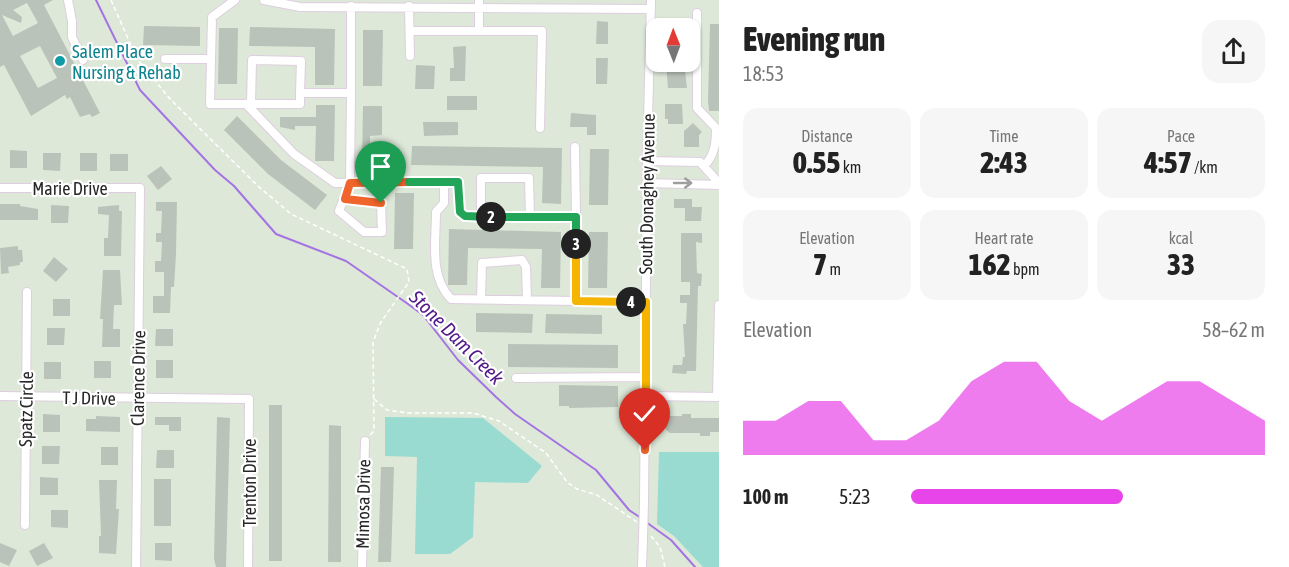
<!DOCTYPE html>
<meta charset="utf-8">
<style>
:root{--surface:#fff;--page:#f6f6f6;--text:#222;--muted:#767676;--accent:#e745e9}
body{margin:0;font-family:"Asap Condensed",sans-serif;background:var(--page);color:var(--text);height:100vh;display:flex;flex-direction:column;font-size:22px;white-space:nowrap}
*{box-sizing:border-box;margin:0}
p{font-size:20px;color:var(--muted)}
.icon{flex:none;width:33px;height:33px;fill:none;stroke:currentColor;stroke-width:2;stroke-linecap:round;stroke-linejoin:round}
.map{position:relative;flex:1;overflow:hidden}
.side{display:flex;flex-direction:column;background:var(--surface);width:570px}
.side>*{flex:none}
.needle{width:39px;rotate:359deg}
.buttons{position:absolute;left:646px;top:18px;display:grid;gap:12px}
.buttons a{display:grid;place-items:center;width:54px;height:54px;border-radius:12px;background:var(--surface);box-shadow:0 2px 4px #0004;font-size:30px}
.pin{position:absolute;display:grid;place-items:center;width:51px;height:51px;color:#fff;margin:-62px -26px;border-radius:50% 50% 50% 0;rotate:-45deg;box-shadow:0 0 6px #0007}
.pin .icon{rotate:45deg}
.km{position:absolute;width:30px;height:30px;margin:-15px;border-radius:50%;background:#222;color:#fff;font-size:16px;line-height:30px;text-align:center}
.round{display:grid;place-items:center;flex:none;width:63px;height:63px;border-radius:18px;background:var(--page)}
.headline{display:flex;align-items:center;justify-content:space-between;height:102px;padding:0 24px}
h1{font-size:33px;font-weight:800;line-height:45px}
.metrics{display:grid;grid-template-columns:repeat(3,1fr);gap:9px;height:102px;padding:6px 24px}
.metrics div{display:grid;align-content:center;border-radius:15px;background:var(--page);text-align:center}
.metrics b{font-size:30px;font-weight:800}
.metrics small{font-size:16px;font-weight:400}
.metrics p{font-size:16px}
.chart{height:168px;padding:12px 24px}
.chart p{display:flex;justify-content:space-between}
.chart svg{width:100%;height:108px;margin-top:6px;fill:var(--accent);opacity:.7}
ul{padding:0 24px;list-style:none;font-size:20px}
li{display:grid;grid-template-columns:96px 72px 1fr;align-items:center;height:45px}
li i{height:15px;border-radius:8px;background:var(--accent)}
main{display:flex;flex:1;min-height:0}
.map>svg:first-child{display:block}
.green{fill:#99dbd0}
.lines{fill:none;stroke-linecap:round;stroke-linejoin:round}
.stream{stroke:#a473e3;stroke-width:2}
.building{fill:#bac3b9;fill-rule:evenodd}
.minor-casing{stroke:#decedf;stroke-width:10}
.path{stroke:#fff;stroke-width:1.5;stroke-dasharray:4.5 3;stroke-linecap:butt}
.minor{stroke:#fff;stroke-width:8}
.minor-bridge-casing{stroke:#decedf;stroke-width:10;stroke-linecap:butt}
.minor-bridge{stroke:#fff;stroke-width:8}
.oneway{stroke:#9e9e9e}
.split-1-casing{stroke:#fff;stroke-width:12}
.split-2-casing{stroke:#fff;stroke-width:12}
.split-3-casing{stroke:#fff;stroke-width:12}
.split-4-casing{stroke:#fff;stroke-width:12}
.split-5-casing{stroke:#fff;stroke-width:12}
.split-6-casing{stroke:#fff;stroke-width:12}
.split-1{stroke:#f0652b;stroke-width:8}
.split-2{stroke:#22a559;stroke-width:8}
.split-3{stroke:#22a559;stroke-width:8}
.split-4{stroke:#f5b400;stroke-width:8}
.split-5{stroke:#f5b400;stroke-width:8}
.split-6{stroke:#f0652b;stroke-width:8}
.culture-dot{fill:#0f9aa8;stroke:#fff;stroke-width:2}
.labels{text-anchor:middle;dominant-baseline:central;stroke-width:4.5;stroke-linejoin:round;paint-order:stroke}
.culture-label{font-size:18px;fill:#0d838f;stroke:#fff;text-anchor:start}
.street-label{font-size:18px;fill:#272727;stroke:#fff}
.water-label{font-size:20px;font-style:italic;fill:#531889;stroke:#fff}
</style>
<main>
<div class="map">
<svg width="719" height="567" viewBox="0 0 719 567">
<rect width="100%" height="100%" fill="#dde8d9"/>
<path class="green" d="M385,417L483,418L542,466L528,483L475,482L473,537L450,554H415L417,457L385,456Z
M659,452H719V567H703L674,536L657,524Z"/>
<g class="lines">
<path class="stream" d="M96,0L140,90L215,170L234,186L276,234L346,261L408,304L423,315L458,360L496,397L515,414L596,470L629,510L641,518
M646,522L671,540L695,567"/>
</g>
<path class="building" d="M0,0H53L44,5L100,113L92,117L90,114L80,117L70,97L67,99L65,95L31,116L4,65L0,67ZM27,3L38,23L13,36L2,15L21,23L22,17L13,10ZM40,46L57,78L38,88L20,56Z
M597,21L608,22V44H596Z
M710,24H719V111H709L708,101Z
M144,26L200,27V46L143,45Z
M250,27L335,29L334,85H315V47L249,46Z
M219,28H238L237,84H218Z
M363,30H383L382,86H363Z
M466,46L465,81H450V68H454L453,47Z
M596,58H608L607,84H596Z
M666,62H684L687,88H668Z
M416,65L435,66L434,89H415Z
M447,96H477V110H447Z
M665,104H682L683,124H668V119H665Z
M316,105H335L334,161H315L316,126H295V130L280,127V117H316Z
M363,106H382V135L370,136V145H381V162H362Z
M571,113L596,115V135H587V127H570Z
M237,116L281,160L327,195L315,210L268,174L224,130Z
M423,122H458V135L424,136Z
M693,123L702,132L699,135V147H684V131Z
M412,146L562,148L561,204L542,203L543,167L411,165Z
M590,149H609L608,205H589Z
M10,150L27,151V168H10Z
M43,153H61L60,171L43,170Z
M80,153H97V171H80Z
M110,154H128V171H110Z
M161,166L172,179L158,190L147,176Z
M395,193H414L413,249H394Z
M674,199H692V207H702L701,221H685V208H674Z
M156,202H177L176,254L174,287H171L170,313H153V296H164V272H155V261H161L162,242H156V233H161L162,211H156Z
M0,204H20V206L38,209V220H0Z
M51,205L69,206L68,223H51Z
M119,205V211H122L121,256H104V238H108L109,215L98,214V207Z
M449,229L561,232L560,288H541L542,249L468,248L467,285H448Z
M589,232H608L607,288H588Z
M681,233H702V243L696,242L697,273L702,274L701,286H698L696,371H687L686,374L672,373L673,365H682L683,357H685L683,324H686L687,303H680V295H690V282H681Z
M18,246V250H22L23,262H20V265L8,267L9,273L1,274L0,248Z
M54,257L68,269L56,282L43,271Z
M103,270H120L122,305H114L113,329H120V347H102L103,319H100Z
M53,299H70V316H53Z
M476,313L533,314L532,333L476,332Z
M546,314L602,315V334L545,333Z
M47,328H65L64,345H47Z
M156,329H173V346H155Z
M508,344L618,345V368L508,367Z
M156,360H173V378H156Z
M94,361H111V378H94Z
M44,362H61V379H44Z
M559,385L618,386V407L569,408V406H559Z
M269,405H282V561H269Z
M43,414L60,415V432H43Z
M682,414H691V418H719V432H710V436H700V433H670L666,430V416H682Z
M96,416L120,417V432L86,431V419H96Z
M155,417H181V431H169V425H155Z
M217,417L230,418L226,567H216L214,559Z
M329,425L341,426V562H328Z
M42,446H60L59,464H42Z
M101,447H118V465H101Z
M157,450H174V468H156Z
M381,467H394L391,562H378Z
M40,477L58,478V495H40Z
M154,479H171V526H154Z
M99,480H117L116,509H119L116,554L99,553V536H101Z
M51,510H68V528L51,527Z
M0,543L17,550L9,566L0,562Z
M44,543L53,558L37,566L29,551Z
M155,543H172V561L155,560Z"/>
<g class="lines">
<defs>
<path id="minor" d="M68,0L72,21V37L83,60
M235,0L212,17L210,104H300V93H351V6
M264,0L300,7L651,9
M479,0V31
M409,6L410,56
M697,13V108L716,128C716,143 715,155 704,166
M410,31H542L540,128
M165,59H210
M246,104L294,154L335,183L458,182L459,207L465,216L576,217V301
M251,104L252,60L301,61L300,93
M575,147L576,217
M647,161L700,162L719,183
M444,182V203L436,212C436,242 429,276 451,299L646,302
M647,183L719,185
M0,188H140L136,567
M345,199L381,203L382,232H364L339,211L350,183L351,93
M481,216V178H529L530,217
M481,299L482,263L522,260L526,267L527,300
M516,378L646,377
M0,396L249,399L248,567
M646,396L719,397
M717,397L719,305
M644,503L647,161L651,0
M25,525L27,292
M362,567L365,441
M642,567L643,539"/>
</defs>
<use href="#minor" class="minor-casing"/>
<path class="path" d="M111,0L137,59L171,100L258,186L291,214L407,269L409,282L381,322L373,342L374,431L369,436
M374,399L387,410L408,413H473L499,421L546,453L567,482L577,489L597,495L637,522
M651,536L660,547L665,567"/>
<use href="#minor" class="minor"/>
<defs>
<path id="minor-bridge" d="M643,539L644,503"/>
</defs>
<use href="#minor-bridge" class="minor-bridge-casing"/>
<use href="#minor-bridge" class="minor-bridge"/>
</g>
<defs><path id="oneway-shaft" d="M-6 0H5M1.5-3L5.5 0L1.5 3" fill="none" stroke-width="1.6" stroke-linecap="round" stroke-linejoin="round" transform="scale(1.5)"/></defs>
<use class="oneway" href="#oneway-shaft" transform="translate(683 183)"/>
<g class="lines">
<defs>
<path id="split-1" d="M381,203L345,199L350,183L409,182"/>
<path id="split-2" d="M409,182H458L460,212L465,216L491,217"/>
<path id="split-3" d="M491,217H576V244"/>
<path id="split-4" d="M576,244V301L631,302"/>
<path id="split-5" d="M631,302H646V398"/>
<path id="split-6" d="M645,450L646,398"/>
</defs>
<use href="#split-1" class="split-1-casing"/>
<use href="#split-2" class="split-2-casing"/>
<use href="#split-3" class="split-3-casing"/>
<use href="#split-4" class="split-4-casing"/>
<use href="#split-5" class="split-5-casing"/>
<use href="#split-6" class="split-6-casing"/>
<use href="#split-1" class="split-1"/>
<use href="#split-2" class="split-2"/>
<use href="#split-3" class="split-3"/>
<use href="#split-4" class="split-4"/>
<use href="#split-5" class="split-5"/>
<use href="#split-6" class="split-6"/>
</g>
<circle class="culture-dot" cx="60" cy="61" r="6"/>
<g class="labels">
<g class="culture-label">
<text x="72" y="51">Salem Place<tspan x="72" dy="21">Nursing &amp; Rehab</tspan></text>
</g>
<g class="street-label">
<text x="70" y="188">Marie Drive</text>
<text transform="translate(647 194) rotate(-89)">South Donaghey Avenue</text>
<text transform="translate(138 378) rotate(-89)">Clarence Drive</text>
<text transform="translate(89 398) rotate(1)">T J Drive</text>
<text transform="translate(26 409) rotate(-89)">Spatz Circle</text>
<text transform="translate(249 483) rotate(-90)">Trenton Drive</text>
<text transform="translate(363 504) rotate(-89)">Mimosa Drive</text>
</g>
<g class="water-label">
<text transform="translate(457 337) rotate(45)">Stone Dam Creek</text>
</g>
</g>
</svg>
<div class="buttons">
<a><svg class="needle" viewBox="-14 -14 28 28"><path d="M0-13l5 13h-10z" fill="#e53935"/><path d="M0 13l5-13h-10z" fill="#767676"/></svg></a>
</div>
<div class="pin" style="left:381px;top:203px;background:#1e9e55"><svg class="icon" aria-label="arrive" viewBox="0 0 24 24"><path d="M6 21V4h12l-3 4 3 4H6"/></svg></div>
<div class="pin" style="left:645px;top:450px;background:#d93025"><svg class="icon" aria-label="check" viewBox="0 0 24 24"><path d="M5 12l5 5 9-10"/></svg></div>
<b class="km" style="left:491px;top:217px">2</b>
<b class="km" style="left:576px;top:244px">3</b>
<b class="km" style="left:631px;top:302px">4</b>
</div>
<section class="side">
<div class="headline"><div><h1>Evening run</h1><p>18:53</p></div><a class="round"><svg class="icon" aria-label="share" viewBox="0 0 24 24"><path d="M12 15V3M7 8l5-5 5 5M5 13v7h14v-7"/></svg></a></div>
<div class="metrics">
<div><p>Distance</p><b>0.55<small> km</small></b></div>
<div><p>Time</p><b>2:43</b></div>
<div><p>Pace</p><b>4:57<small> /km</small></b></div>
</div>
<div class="metrics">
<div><p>Elevation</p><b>7<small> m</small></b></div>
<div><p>Heart rate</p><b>162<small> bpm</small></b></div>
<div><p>kcal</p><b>33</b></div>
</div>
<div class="chart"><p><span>Elevation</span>58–62 m</p>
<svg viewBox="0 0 160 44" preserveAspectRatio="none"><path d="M0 44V30L10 30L20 22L30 22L40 38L50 38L60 30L70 14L80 6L90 6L100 22L110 30L120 22L130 14L140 14L150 22L160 30V44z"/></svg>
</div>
<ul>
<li><b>100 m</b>5:23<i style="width:60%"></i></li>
</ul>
</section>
</main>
